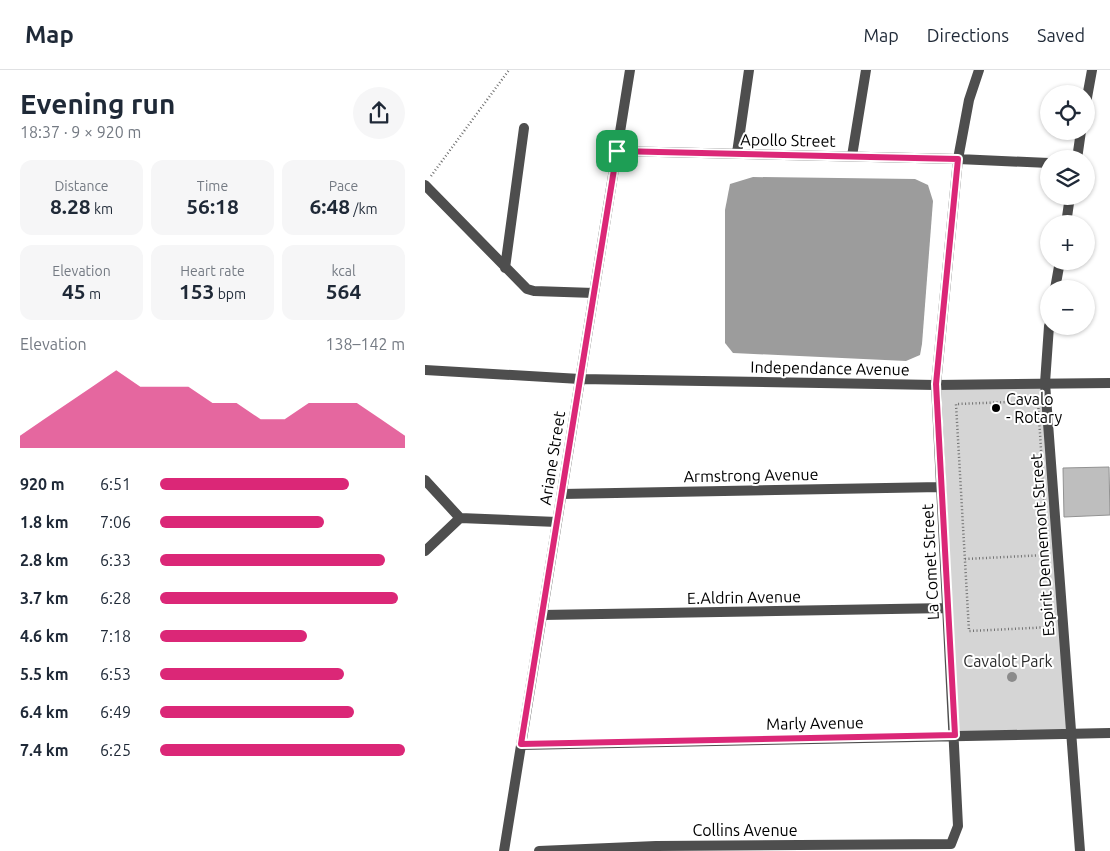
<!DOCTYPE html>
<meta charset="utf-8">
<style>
:root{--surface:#fff;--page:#f6f6f7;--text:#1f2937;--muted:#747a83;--line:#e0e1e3;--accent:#db2777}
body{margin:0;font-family:Ubuntu,sans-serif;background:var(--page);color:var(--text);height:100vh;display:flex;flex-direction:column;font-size:19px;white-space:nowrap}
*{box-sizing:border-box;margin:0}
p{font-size:16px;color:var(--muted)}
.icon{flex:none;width:28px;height:28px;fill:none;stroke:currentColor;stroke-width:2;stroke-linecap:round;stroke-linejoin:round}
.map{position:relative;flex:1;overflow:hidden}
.sheet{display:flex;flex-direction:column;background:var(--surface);width:425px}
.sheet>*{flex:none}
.buttons{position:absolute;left:615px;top:15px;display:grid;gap:10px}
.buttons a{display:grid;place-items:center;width:55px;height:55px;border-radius:50%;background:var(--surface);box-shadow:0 1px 4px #0004;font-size:25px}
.pin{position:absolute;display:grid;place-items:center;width:42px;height:42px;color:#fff;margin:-21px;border-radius:10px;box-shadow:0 2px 8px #0006}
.round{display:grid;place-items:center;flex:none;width:52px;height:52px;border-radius:26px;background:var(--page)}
.overview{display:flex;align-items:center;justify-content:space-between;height:85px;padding:0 20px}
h1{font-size:28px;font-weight:600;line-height:38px}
.figures{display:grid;grid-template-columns:repeat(3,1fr);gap:8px;height:85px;padding:5px 20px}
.figures div{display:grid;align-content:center;border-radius:12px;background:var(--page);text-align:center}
.figures b{font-size:21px;font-weight:600}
.figures small{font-size:14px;font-weight:400}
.figures p{font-size:14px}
.chart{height:140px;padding:10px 20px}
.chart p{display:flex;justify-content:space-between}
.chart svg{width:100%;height:90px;margin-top:5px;fill:var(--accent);opacity:.7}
ul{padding:0 20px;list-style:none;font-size:16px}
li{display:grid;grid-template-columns:80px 60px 1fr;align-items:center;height:38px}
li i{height:12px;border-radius:6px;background:var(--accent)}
header{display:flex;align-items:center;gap:30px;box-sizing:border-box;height:70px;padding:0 25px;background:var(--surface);border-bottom:1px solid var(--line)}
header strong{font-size:24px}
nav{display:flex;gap:28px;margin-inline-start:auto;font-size:18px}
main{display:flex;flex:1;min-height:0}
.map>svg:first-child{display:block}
.green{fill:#d5d5d5}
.water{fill:#9c9c9c}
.building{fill:#bebebe;stroke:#929292}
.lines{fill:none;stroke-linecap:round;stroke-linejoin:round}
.path{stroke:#707070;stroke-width:2.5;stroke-dasharray:1 2.5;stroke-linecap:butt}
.minor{stroke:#4e4e4e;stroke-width:10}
.tertiary{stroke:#4e4e4e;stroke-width:10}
.tree{fill:#8b8b8b}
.route-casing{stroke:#fff;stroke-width:10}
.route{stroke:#db2777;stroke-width:6}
.poi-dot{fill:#000;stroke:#fff;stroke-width:2}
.labels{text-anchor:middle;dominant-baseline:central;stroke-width:4;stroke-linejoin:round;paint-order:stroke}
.street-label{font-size:16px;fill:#000;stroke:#fff}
.poi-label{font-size:16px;fill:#000;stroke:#fff;text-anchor:start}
.park-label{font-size:16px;fill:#2c2c2c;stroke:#fff}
</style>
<header>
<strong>Map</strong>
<nav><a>Map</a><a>Directions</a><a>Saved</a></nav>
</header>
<main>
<section class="sheet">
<div class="overview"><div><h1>Evening run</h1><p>18:37 · 9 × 920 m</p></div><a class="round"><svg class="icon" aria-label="share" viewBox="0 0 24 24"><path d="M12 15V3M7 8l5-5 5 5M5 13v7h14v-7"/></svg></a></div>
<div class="figures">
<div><p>Distance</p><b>8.28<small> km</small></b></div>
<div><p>Time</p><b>56:18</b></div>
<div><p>Pace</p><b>6:48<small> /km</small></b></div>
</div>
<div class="figures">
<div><p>Elevation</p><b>45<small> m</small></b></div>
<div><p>Heart rate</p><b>153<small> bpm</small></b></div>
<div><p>kcal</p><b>564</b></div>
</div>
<div class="chart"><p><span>Elevation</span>138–142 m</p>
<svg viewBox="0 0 160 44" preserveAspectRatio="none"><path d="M0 44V38L10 30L20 22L30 14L40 6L50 14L60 14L70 14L80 22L90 22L100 30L110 30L120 22L130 22L140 22L150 30L160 38V44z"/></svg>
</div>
<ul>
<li><b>920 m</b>6:51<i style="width:77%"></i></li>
<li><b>1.8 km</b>7:06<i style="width:67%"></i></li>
<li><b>2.8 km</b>6:33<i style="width:92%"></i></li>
<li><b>3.7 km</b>6:28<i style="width:97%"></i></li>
<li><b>4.6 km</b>7:18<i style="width:60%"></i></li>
<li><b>5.5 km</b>6:53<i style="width:75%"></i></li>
<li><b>6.4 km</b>6:49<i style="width:79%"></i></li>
<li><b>7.4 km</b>6:25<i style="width:100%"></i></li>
</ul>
</section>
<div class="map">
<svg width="685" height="781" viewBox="0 0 685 781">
<rect width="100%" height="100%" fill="#fff"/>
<path class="green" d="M620,313L645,664L530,665L511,315Z"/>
<path class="water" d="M328,107L490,109L503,115L508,131L497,274L495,285L481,291L308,283L300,273V140L305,114Z"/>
<path class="building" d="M684,397L685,445L639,447L638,398Z"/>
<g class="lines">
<path class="path" d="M6,106L84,0
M613,331L627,557L544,561L531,334Z
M540,489L621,485"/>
<path class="minor" d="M661,33L667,0
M192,81L533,89L624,93
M312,83L324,0
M427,86L441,0
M652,89L656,61
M0,115L102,219L109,221L169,223
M641,154L645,126
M80,198L99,58
M630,219L635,191
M624,256L620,313L655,781
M0,300L155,309
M0,410L35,448
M137,424L516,417
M0,481L35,448L132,452
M117,545L523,538
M96,675L685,663
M114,781L231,776L526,774L533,756L511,315L533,89L544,30L554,0"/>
<path class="tertiary" d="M155,309L511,315L685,313
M79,781L205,0"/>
</g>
<circle class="tree" cx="587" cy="607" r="5"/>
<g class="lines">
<defs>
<path id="route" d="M192,81L533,89L511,314L530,665L96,674Z"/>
</defs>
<use href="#route" class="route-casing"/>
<use href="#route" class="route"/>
</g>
<circle class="poi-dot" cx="571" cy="338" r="5"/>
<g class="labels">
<g class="street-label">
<text transform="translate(363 70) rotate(1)">Apollo Street</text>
<text transform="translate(405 298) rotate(1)">Independance Avenue</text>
<text transform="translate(127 388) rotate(-81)">Ariane Street</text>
<text transform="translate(326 405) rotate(-1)">Armstrong Avenue</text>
<text transform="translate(617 475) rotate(-94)">Espirit Dennemont Street</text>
<text transform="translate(505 492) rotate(-93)">La Comet Street</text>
<text transform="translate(319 527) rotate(-1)">E.Aldrin Avenue</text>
<text transform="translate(390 653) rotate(-1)">Marly Avenue</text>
<text x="320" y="760">Collins Avenue</text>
</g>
<g class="poi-label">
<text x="581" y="329">Cavalo<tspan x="581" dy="18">- Rotary</tspan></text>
</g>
<g class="park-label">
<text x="583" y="591">Cavalot Park</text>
</g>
</g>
</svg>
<div class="buttons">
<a><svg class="icon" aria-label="locate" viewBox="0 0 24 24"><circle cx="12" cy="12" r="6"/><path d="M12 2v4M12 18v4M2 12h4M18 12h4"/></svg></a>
<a><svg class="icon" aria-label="layers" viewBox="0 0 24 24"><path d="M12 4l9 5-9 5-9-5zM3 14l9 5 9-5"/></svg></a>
<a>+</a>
<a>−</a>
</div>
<div class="pin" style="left:192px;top:81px;background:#1e9e55"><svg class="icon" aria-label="arrive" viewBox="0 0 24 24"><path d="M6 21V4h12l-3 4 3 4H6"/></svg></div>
</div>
</main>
